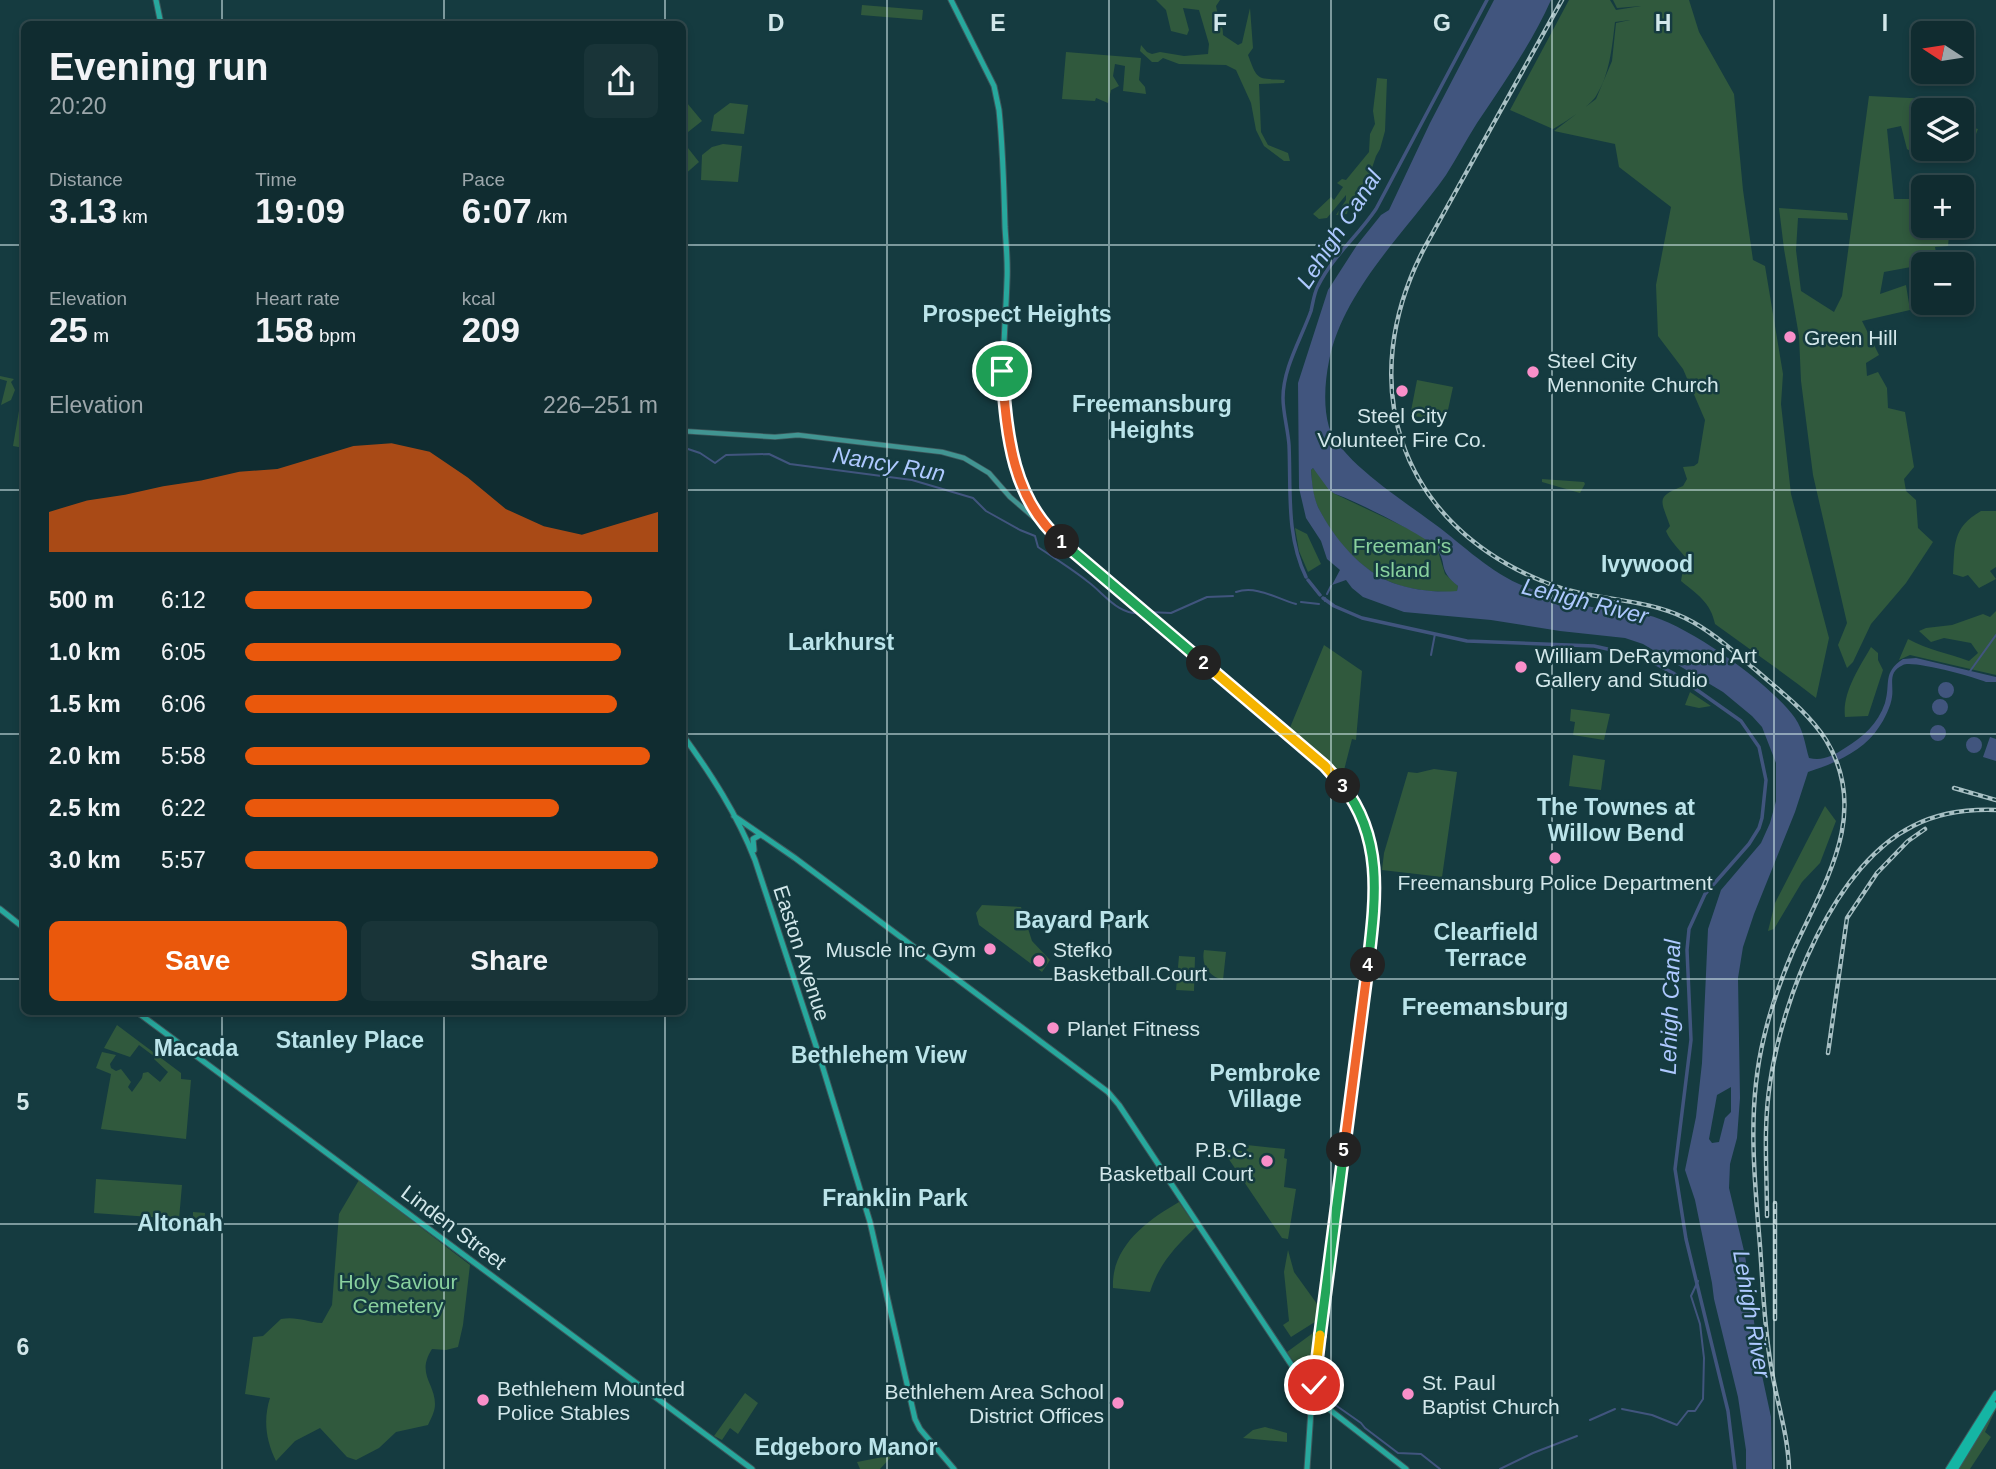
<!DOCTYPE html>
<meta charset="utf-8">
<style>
:root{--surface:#102c30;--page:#193438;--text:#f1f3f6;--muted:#9ca7ab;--line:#30484c;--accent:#ea580c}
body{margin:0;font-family:Arial,sans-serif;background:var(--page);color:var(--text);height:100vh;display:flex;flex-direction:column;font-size:26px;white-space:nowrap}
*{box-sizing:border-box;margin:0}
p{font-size:23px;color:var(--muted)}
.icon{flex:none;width:38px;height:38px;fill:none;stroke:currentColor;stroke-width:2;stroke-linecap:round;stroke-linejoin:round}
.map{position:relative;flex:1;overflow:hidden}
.drawer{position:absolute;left:21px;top:21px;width:665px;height:994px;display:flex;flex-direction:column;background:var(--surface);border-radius:10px;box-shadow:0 4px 10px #0003,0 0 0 2px var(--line)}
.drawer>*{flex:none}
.needle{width:46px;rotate:282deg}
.buttons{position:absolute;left:1911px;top:21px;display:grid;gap:14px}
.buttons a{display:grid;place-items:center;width:63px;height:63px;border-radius:10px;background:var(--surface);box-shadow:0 4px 10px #0003,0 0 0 2px var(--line);font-size:35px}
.pin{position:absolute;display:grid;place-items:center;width:60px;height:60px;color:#fff;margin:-30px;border:4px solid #fff;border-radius:50%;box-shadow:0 2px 7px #0007}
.km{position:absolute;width:35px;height:35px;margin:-18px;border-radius:50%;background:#222;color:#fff;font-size:19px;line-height:35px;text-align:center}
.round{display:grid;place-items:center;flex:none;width:74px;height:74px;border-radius:10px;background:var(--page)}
.overview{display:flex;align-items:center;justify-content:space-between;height:119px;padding:0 28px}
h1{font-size:38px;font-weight:600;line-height:52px}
.stats{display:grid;grid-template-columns:repeat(3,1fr);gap:10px;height:119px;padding:7px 28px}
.stats div{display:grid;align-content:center}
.stats b{font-size:35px;font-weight:600}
.stats small{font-size:19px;font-weight:400}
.stats p{font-size:19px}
.chart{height:196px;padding:14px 28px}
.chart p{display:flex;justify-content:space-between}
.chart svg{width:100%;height:126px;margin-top:7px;fill:var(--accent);opacity:.7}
.action{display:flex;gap:14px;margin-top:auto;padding:14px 28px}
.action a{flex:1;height:80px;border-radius:10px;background:var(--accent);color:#fff;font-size:28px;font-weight:600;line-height:80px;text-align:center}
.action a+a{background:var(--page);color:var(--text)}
ul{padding:0 28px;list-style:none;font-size:23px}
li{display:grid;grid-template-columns:112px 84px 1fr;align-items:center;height:52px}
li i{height:18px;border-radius:9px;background:var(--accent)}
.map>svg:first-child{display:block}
.green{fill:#30593d}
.water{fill:#41557e;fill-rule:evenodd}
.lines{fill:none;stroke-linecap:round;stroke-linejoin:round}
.stream{stroke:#41557e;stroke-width:2}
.canal{stroke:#41557e;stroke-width:3.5}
.secondary-casing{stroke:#3e585c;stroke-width:6}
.primary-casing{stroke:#3e585c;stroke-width:7}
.trunk-casing{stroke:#3e585c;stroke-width:8}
.secondary{stroke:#419592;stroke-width:4.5}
.primary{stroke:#27a89d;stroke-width:5}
.trunk{stroke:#15b5a4;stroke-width:6}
.rail-casing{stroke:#a8c0c4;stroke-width:4.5}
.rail{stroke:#153b40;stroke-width:2;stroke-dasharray:5;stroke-linecap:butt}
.split-1-casing{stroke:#fff;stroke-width:14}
.split-2-casing{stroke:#fff;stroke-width:14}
.split-3-casing{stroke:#fff;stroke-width:14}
.split-4-casing{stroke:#fff;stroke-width:14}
.split-5-casing{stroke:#fff;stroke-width:14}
.split-6-casing{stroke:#fff;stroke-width:14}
.split-7-casing{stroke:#fff;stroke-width:14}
.split-1{stroke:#f0652b;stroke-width:9}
.split-2{stroke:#22a559;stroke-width:9}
.split-3{stroke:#f5b400;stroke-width:9}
.split-4{stroke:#22a559;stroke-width:9}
.split-5{stroke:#f0652b;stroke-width:9}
.split-6{stroke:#22a559;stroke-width:9}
.split-7{stroke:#f5b400;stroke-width:9}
.grid{fill:none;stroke:#d2e7ea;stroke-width:2;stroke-opacity:0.55}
.poi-dot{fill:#f98fc9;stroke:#153b40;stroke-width:2.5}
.labels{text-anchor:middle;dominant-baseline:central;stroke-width:5;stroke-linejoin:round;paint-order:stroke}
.poi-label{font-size:21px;fill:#d2e7ea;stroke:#153b40;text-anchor:start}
.park-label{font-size:21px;fill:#89d19e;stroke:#153b40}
.street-label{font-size:21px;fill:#d2e7ea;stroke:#153b40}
.water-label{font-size:23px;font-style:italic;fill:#aec9ff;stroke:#153b40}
.neighbourhood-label{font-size:23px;font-weight:bold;fill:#bbe4ea;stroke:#153b40}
.quarter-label{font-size:24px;font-weight:bold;fill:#bbe4ea;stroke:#153b40}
.grid-label{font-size:23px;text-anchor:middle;font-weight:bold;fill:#d2e7ea;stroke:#153b40;stroke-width:5;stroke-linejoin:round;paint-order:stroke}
</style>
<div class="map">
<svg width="1996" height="1469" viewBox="0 0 1996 1469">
<rect width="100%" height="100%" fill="#153b40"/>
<path class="green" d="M1156,0H1220L1216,6C1218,17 1223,24 1223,35L1238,45L1242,43L1250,8L1253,48L1248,55C1258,82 1257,78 1285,80L1284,83L1259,84L1261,132L1268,145L1288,153L1290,161H1284L1264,146L1256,130L1251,103L1236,70L1226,65L1179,64L1163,58L1158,62H1152L1140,51L1141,45L1147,52L1152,54L1160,52L1184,56L1208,54L1209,44L1199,10L1183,8L1189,30L1187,35L1171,31L1166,10Z
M1569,0H1610L1616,10L1641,6L1617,8L1613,0H1689L1699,32L1734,94L1743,190L1753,260L1765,266L1783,374L1781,404L1791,494L1829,638L1816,698C1783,672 1749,649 1715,624C1711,603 1697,594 1681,581L1685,557C1679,549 1670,541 1666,531L1670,526C1661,500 1655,497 1683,486L1687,479L1683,467L1694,466L1698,463L1705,420L1683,369L1658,336L1656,285L1671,207L1619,167L1615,144L1554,131L1596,99L1612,61L1616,23L1630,20L1615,22C1612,47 1610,74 1596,96C1590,106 1564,123 1553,129L1510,110Z
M862,5L923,10L922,20L861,15Z
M1066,52L1141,58L1139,80L1145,87L1146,94L1123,91L1125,66L1115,64L1113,76L1119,86L1111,90L1108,103L1096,98L1095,101L1062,99Z
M1377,78L1387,79L1385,131L1380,149L1376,156L1366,186L1350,200L1347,214L1336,215L1346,200V195L1327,218L1319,219L1313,214L1331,197L1334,200L1343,187L1337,183L1342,179L1346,180L1369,152L1370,134L1375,124L1373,111Z
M1869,96L1950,100L1951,110H1923V149H1962V125L1978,129L1966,159L1928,163L1907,149L1901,126L1887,129L1894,199H1923V226H1950L1948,246L1935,247L1938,262L1884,272L1880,294L1906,285L1910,310L1862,321L1879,355L1866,363L1867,376L1878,372L1887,388L1888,408L1905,412L1914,467L1904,479L1906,491L1916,500L1918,528L1933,542L1906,583L1871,624L1853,662L1847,668L1838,645L1847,623L1813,475L1801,381L1799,336L1784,249L1779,208L1847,213L1848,220L1798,218L1796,250L1801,291L1834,312L1842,296Z
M687,103L702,121L683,136V107Z
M730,103L748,105L744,134L711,131L714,115Z
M684,143L699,162L683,176V145Z
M723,144L742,146L738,182L701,180L702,155L712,147Z
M0,376L14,379L11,382L15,390L11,400L1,405L7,381L0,379Z
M1417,380L1453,387L1446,419L1410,416Z
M22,393L24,394V448L13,446Z
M1313,468L1335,494L1424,536L1437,548L1445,574L1458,586L1457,592C1435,592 1414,591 1393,583C1361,571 1332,537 1318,507C1312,495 1312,482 1311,470Z
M1542,479L1584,482L1585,484L1580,493L1542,482Z
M1981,511H1996V567L1990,571L1996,579L1979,588L1968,575L1963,577L1953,574C1955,544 1952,528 1981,511Z
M1295,528L1307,534L1321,564L1308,572L1299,551Z
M1996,611V675L1910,655L1899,660L1908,639C1928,650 1948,653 1969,661L1978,653L1971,643L1944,638L1931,642L1919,631L1926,628L1952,625L1983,614L1990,617Z
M1324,645L1362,671L1356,740L1352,739L1342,778L1289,730Z
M1871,647L1878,653V660L1883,670L1868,716L1845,717C1842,693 1859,668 1871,647Z
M1690,692L1711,706L1699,708L1685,705Z
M1571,709L1610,714L1604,740L1573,735L1575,722L1570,721Z
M1573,755L1605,760L1601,790L1569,786Z
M1434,769L1457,772L1442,877L1382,870L1384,853L1408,772L1417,773Z
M1825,806L1836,821L1820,863L1802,882L1774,929L1768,931L1775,903Z
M982,905L1021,907L1032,941L1050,960L1042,972L979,925L976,913Z
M1204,950L1226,952L1223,980C1209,976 1201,966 1204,950Z
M1179,956L1195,957L1194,991L1176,990Z
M117,1025L181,1073V1079L191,1080L186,1139L101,1129L111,1074L96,1068L102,1052L116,1055L110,1064L111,1068L116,1071L121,1069L131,1082L128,1087L132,1092L142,1078L143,1073L148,1072L160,1082L168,1072L154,1059L155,1057L139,1045L130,1057L104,1048Z
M1247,1145L1285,1149L1284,1158L1287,1159L1284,1187L1296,1189L1288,1239L1282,1238L1222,1149L1242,1151V1155H1246Z
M96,1179L182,1185L179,1219L94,1213Z
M359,1180L470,1265L463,1325L458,1347L446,1350L432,1349C416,1374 435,1383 435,1404C435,1412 431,1418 428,1425L396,1432L379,1448L356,1460L347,1457L320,1428L295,1441L276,1461C266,1441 263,1420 270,1398L245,1394L253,1337L263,1336L281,1319C296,1316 307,1322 322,1323L332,1305L339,1214Z
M1179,1202L1196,1227C1175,1247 1159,1264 1150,1292L1113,1288C1111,1247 1146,1221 1179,1202Z
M193,1212L205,1213L204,1227L188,1225V1217H193Z
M1288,1250L1294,1272L1320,1308L1318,1320L1291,1337L1283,1325L1289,1321L1284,1272Z
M1317,1330L1310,1386L1287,1352Z
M745,1393L758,1403L738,1434L730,1428L722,1440L714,1436Z
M1996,1409L1985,1432L1991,1437L1970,1469H1957L1990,1416Z
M1265,1427L1287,1433V1442L1243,1438L1253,1430Z
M893,1455L880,1469H860L857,1462Z"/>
<path class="water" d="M1494,0H1551C1532,43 1503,84 1477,123C1466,140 1457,158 1446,175C1406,232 1343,290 1329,361C1325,381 1323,406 1329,427C1340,460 1401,499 1429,520C1459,541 1484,568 1519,584C1545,595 1575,605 1603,609C1618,611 1633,612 1647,615C1687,624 1771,684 1795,718C1804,731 1805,745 1809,758C1823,761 1833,756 1845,748C1863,737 1878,724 1885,703C1891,683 1882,673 1903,659L1916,658L1996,677V682H1986C1974,677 1912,660 1903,665C1887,672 1894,685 1892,697C1891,706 1884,720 1879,727C1864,751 1833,764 1808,772L1795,812L1754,914L1743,947L1738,978L1740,1098L1737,1138L1730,1164L1729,1188L1745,1255L1760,1366L1771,1417L1772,1469H1746V1450L1738,1397L1714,1299L1712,1283L1695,1200L1685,1170L1696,1117L1702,1063L1708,929L1721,890L1761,843L1770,823L1776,801V763L1762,727L1752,716L1723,692L1643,644L1625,638L1560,631L1491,620L1404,612L1363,597L1352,588L1346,580L1332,585L1340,570L1327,559L1321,541L1306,518L1299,488L1298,383L1328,290L1357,245L1381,215L1389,210L1430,123ZM1313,468L1329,490L1335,494C1349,498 1431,538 1437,549C1448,565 1437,569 1458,586L1457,591C1436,593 1414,590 1393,583C1361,571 1333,537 1318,507C1313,495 1312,483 1311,470ZM1731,1087V1112L1725,1118L1719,1142L1712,1143L1709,1139L1717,1095Z
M1938 690a8 8 0 1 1 16 0a8 8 0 1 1-16 0Z
M1932 707a8 8 0 1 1 16 0a8 8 0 1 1-16 0Z
M1930 733a8 8 0 1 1 16 0a8 8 0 1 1-16 0Z
M1990,737L1996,739V761L1983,757Z
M1966 745a8 8 0 1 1 16 0a8 8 0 1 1-16 0Z"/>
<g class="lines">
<path class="stream" d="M682,447L700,453L715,463L726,455L769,454L790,464L912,480L973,498L986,511L1020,530L1035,536L1038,547C1054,558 1072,569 1087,581C1104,593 1118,616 1142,613
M1236,592C1257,585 1277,599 1296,604
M1327,594L1331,586
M1325,601V598
M1301,602L1319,604
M1147,612L1171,613L1207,597L1233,596
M1431,655L1435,634
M1968,674L1996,635
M1324,1397L1361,1423L1365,1428L1398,1453L1421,1454L1440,1469
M1622,1409L1652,1415L1677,1425L1688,1411H1695L1703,1399L1704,1358L1700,1324L1691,1296L1698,1281
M1590,1420L1615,1409
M1500,1469L1533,1453L1577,1436"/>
<path class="canal" d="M1306,577C1286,536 1291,490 1289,445C1288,430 1283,413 1283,398C1283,368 1301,339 1311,311C1313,303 1314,293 1318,286C1332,257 1358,236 1376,209L1487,0
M1308,580L1320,595
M1323,598L1334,606L1362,618L1467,641L1594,646L1643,657L1673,673L1741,721L1759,747L1766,780L1762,818L1759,828L1749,844L1705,894L1689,929L1687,950L1691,1040L1675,1169L1686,1239L1728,1411L1735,1469"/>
<defs>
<path id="secondary" d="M682,431L775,437L798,435L942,452L964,458L989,473L1010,497L1053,534"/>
<path id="primary" d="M156,0L161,24
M951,0L994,86L999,110C1003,149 1004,188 1005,227C1006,244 1008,262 1007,280C1004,375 987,459 1057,537L1330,771C1383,825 1376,884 1369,952L1312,1396L1307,1469
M682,734C711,774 737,814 755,860L819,1055L870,1222L915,1419L920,1429L954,1469
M734,816L795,858L1108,1092L1119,1105L1312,1396L1406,1469
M754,850L753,839L760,835
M0,909L24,928
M137,1012L752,1469"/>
<path id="trunk" d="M1949,1469L1996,1394
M1955,1469L1994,1405"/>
</defs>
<use href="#secondary" class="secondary-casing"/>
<use href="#primary" class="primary-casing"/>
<use href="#trunk" class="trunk-casing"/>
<use href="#secondary" class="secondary"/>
<use href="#primary" class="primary"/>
<use href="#trunk" class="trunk"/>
<defs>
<path id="rail" d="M1562,0L1426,245C1352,383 1398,525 1547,583C1591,601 1642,597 1685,618C1712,631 1734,652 1757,671C1781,692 1808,712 1826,740C1871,814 1824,883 1793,951C1781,979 1771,1007 1764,1037C1747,1106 1754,1175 1760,1246C1763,1286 1764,1326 1771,1366C1776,1400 1788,1433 1789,1469
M1954,788L1996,800
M1828,1053L1847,918L1877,873L1908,841L1925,829
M1767,1216C1767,1171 1763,1128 1770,1083C1782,999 1833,866 1913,826C1938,813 1968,809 1996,810
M1775,1319V1203"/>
</defs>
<use href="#rail" class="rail-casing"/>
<use href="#rail" class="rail"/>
</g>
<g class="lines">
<defs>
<path id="split-1" d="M1002,371C1007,434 1011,498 1062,542"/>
<path id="split-2" d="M1062,542L1204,663"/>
<path id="split-3" d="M1204,663L1325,766L1343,786"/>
<path id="split-4" d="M1343,786C1385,840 1375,903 1368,965"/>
<path id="split-5" d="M1344,1150L1368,965"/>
<path id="split-6" d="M1320,1335L1344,1150"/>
<path id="split-7" d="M1314,1385L1320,1335"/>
</defs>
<use href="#split-1" class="split-1-casing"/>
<use href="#split-2" class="split-2-casing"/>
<use href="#split-3" class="split-3-casing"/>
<use href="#split-4" class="split-4-casing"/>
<use href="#split-5" class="split-5-casing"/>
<use href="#split-6" class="split-6-casing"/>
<use href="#split-7" class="split-7-casing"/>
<use href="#split-1" class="split-1"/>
<use href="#split-2" class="split-2"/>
<use href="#split-3" class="split-3"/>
<use href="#split-4" class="split-4"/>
<use href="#split-5" class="split-5"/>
<use href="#split-6" class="split-6"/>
<use href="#split-7" class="split-7"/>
</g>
<path class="grid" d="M222,0V24M444,0V24M665,0V24M887,0V1469M1109,0V1469M1331,0V1469M1552,0V1469M1774,0V1469M0,245H24M682,245H1996M0,490H24M682,490H1996M0,734H24M682,734H1996M0,979H24M682,979H1996M222,1012V1469M444,1012V1469M665,1012V1469M0,1224H1996"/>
<g class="poi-dot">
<circle cx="1790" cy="337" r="7"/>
<circle cx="1533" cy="372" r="7"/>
<circle cx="1402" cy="391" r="7"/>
<circle cx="1521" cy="667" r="7"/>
<circle cx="1555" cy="858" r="7"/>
<circle cx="990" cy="949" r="7"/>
<circle cx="1039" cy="961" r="7"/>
<circle cx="1053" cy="1028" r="7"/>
<circle cx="1267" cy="1161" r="7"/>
<circle cx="1408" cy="1394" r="7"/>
<circle cx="483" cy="1400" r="7"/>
<circle cx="1118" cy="1403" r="7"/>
</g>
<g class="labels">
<g class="poi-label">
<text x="1804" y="337">Green Hill</text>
<text x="1547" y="360">Steel City<tspan x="1547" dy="24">Mennonite Church</tspan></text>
<text x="1402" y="415" text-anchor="middle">Steel City<tspan x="1402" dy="24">Volunteer Fire Co.</tspan></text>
<text x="1535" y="655">William DeRaymond Art<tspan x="1535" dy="24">Gallery and Studio</tspan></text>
<text x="1555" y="882" text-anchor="middle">Freemansburg Police Department</text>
<text x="976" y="949" text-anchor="end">Muscle Inc Gym</text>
<text x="1053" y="949">Stefko<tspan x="1053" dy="24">Basketball Court</tspan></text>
<text x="1067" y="1028">Planet Fitness</text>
<text x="1253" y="1149" text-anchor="end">P.B.C.<tspan x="1253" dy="24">Basketball Court</tspan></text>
<text x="1422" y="1382">St. Paul<tspan x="1422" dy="24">Baptist Church</tspan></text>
<text x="497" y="1388">Bethlehem Mounted<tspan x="497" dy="24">Police Stables</tspan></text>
<text x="1104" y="1391" text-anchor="end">Bethlehem Area School<tspan x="1104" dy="24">District Offices</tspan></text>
</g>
<g class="park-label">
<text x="1402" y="545">Freeman's<tspan x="1402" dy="24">Island</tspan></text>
<text x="398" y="1281">Holy Saviour<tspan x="398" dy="24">Cemetery</tspan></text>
</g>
<g class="street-label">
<text transform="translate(802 953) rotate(72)">Easton Avenue</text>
<text transform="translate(454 1227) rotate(37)">Linden Street</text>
</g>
<g class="water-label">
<text transform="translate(1339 229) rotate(-57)">Lehigh Canal</text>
<text transform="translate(889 464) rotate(10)">Nancy Run</text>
<text transform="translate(1585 601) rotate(14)">Lehigh River</text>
<text transform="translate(1670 1007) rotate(-88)">Lehigh Canal</text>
<text transform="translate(1752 1314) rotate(80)">Lehigh River</text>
</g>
<g class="neighbourhood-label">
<text x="1017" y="314">Prospect Heights</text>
<text x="1152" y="404">Freemansburg<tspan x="1152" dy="26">Heights</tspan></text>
<text x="1647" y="564">Ivywood</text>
<text x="841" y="642">Larkhurst</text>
<text x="1616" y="807">The Townes at<tspan x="1616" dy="26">Willow Bend</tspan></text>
<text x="1082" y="920">Bayard Park</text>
<text x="1486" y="932">Clearfield<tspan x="1486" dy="26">Terrace</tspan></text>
<text x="350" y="1040">Stanley Place</text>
<text x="196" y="1048">Macada</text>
<text x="879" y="1055">Bethlehem View</text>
<text x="1265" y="1073">Pembroke<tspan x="1265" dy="26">Village</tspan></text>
<text x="895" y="1198">Franklin Park</text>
<text x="180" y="1223">Altonah</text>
<text x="846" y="1447">Edgeboro Manor</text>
</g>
<g class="quarter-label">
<text x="1485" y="1006">Freemansburg</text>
</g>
</g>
<g class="grid-label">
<text x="776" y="31">D</text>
<text x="998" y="31">E</text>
<text x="1220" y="31">F</text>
<text x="1442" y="31">G</text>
<text x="1663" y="31">H</text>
<text x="1885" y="31">I</text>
<text x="23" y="1110">5</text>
<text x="23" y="1355">6</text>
</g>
</svg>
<div class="buttons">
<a><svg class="needle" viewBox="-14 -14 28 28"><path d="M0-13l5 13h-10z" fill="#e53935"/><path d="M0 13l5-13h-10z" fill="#9ca7ab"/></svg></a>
<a><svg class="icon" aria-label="layers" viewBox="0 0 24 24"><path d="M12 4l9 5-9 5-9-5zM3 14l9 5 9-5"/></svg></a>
<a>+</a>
<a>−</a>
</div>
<div class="pin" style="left:1002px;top:371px;background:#1e9e55"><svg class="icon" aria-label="arrive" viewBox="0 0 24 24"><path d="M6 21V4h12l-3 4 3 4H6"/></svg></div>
<div class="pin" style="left:1314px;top:1385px;background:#d93025"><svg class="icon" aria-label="check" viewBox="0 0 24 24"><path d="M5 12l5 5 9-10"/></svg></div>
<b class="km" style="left:1062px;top:542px">1</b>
<b class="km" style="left:1204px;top:663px">2</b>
<b class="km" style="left:1343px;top:786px">3</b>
<b class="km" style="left:1368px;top:965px">4</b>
<b class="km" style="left:1344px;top:1150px">5</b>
<section class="drawer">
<div class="overview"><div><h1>Evening run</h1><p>20:20</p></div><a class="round"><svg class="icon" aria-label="share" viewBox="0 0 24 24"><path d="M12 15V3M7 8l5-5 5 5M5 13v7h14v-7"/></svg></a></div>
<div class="stats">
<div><p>Distance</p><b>3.13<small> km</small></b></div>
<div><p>Time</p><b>19:09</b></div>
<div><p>Pace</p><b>6:07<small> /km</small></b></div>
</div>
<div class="stats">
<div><p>Elevation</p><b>25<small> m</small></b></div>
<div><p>Heart rate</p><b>158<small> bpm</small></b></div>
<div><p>kcal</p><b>209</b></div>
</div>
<div class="chart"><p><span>Elevation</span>226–251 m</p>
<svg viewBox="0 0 160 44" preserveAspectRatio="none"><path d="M0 44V30L10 26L20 24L30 21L40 19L50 16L60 15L70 11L80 7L90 6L100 9L110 18L120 29L130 35L140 38L150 34L160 30V44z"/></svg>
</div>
<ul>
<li><b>500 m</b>6:12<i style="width:84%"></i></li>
<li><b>1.0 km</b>6:05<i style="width:91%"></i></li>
<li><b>1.5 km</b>6:06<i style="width:90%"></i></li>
<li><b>2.0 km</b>5:58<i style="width:98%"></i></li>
<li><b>2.5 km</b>6:22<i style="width:76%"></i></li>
<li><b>3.0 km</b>5:57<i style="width:100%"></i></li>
</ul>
<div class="action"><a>Save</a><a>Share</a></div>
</section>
</div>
